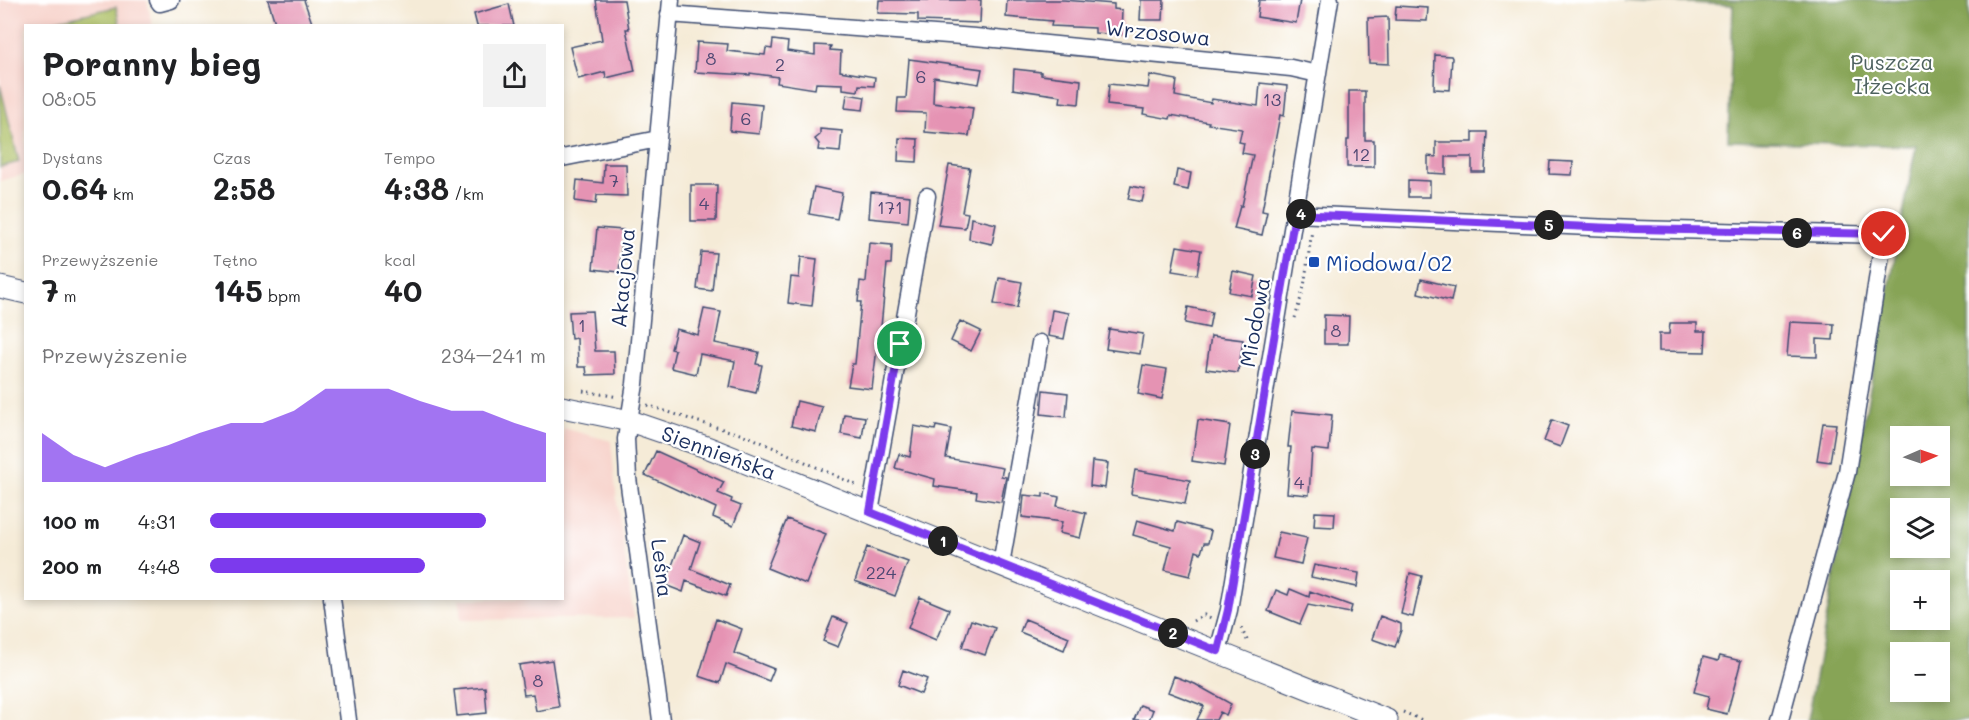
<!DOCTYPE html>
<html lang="pl">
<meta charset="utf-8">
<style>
:root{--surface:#fff;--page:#f2f2f2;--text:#202124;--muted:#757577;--accent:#7c3aed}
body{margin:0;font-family:Mali,sans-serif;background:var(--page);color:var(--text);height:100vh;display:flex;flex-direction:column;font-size:22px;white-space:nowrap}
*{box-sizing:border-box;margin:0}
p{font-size:20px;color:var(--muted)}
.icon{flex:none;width:33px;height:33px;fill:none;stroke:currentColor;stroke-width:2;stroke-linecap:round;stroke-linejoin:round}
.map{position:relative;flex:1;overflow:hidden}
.details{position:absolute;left:24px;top:24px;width:540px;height:576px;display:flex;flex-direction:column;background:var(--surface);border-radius:0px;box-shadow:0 3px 9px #0003}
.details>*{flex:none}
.needle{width:39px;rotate:88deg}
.tools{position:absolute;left:1890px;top:426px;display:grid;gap:12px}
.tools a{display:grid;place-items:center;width:60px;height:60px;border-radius:0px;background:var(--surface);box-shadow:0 3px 9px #0003;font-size:30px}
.pin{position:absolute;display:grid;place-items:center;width:51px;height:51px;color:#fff;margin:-26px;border:3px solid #fff;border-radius:50%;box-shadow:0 2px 6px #0007}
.km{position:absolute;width:30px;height:30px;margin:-15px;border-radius:50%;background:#222;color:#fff;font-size:16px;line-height:30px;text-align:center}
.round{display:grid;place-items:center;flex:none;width:63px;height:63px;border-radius:0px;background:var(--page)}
.summary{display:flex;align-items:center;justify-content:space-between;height:102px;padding:0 18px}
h1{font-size:33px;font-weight:700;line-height:45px}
.stats{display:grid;grid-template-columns:repeat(3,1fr);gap:9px;height:102px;padding:6px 18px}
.stats div{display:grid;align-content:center}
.stats b{font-size:30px;font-weight:700}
.stats small{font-size:16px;font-weight:400}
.stats p{font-size:16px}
.chart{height:168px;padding:12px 18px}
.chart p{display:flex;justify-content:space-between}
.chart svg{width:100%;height:108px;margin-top:6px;fill:var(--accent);opacity:.7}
ul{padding:0 18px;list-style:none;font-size:20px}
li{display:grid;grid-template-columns:96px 72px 1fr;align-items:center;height:45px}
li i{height:15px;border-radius:8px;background:var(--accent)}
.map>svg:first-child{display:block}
.built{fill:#f7d1c9}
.green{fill:#aabd61;stroke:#627660;stroke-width:1.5}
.forest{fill:#87a457;stroke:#516a5a;stroke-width:1.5;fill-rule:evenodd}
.building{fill:#e593b3}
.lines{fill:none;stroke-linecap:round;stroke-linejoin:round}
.minor-casing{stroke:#3c4b70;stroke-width:19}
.major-casing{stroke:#3c4b70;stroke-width:23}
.path{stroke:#3c4b70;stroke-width:3;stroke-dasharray:1.5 4.5;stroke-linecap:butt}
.minor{stroke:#fff;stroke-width:16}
.major{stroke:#fff;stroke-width:21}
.route-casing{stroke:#fff;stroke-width:12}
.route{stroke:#7c3aed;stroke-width:8}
.transit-dot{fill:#1a4fb4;stroke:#fff;stroke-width:2}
.labels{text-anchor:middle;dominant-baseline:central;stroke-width:4.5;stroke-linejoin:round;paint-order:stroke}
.number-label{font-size:18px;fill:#4e4873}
.street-label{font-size:21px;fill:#1b2f5e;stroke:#fff}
.park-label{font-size:21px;fill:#4d615f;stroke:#fff}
.transit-label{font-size:21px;fill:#164399;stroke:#fff;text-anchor:start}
</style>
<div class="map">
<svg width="1969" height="720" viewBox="0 0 1969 720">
<rect width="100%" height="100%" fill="#fff"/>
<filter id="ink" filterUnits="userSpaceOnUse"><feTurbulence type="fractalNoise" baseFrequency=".0167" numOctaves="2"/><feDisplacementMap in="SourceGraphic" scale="12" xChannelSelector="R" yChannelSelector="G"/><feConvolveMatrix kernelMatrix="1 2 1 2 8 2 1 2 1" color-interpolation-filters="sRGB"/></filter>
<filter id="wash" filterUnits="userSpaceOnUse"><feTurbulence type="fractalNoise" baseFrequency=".008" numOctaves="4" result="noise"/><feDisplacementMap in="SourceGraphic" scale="24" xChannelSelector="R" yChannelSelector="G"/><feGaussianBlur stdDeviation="1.35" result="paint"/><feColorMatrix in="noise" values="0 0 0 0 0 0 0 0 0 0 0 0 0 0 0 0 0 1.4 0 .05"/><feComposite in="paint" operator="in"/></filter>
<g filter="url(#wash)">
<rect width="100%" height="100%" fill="#f5ebd7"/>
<path class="built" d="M0,0H147L152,25L26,26L25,174L0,181Z
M563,428L611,441L617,503L634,618L461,620L459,599L562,598Z"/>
<path class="green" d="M116,7L120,25H37Z
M0,85L19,162L0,167Z"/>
<path class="forest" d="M1625,0H1969V720H1807L1916,146L1728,141L1733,5ZM1900,436H1940V476H1900ZM1900,508H1940V548H1900ZM1900,580H1940V620H1900ZM1900,652H1940V692H1900Z"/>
<g id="blocks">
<path class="building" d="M268,0H304L312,23L304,26H276Z
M596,0H624L629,29H626L635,71L606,78L605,72L578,79L570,47L602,40Z
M879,0H981L980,23L918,21V14L878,13Z
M1007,0H1064L1114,4V9L1122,10L1121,35L1095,33V28L1051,26L1052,21L1006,17Z
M1141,0H1164L1163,20H1140Z
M1259,0H1300L1296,23L1257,17Z
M509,4L514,26H477L474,14Z
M1396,6L1428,8L1427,21L1395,20Z
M1388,17L1389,64L1369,63L1368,18Z
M773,40L788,42L787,51L815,55V45L831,46L830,50L841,51L840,71L875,77L874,86L859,85L858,91L843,89V84L816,83L815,89L777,83L778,77L750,73V75L695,72L697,42L728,44L727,51L765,55L766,48L772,49Z
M1435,55L1451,56L1452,58L1450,90L1434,89Z
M909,59L982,69L979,84L934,77L933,103L973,108L969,136L925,132L926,113L897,112L898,98H906Z
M1014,69L1041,72V75L1081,80L1079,104L1060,102L1061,96L1013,89Z
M1150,75L1177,80L1175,96L1211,103L1212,99L1258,106L1260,83L1287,86L1284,116L1280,115L1262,211L1267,212L1262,235L1234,229L1240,206H1242L1253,155L1242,153L1244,143L1239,142L1242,129L1208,124L1209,122L1171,115L1170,119L1143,114L1144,109L1107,105L1109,84L1148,88Z
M1349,91H1365V140H1374V167H1347V140H1349Z
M847,94L865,97L863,110L845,108Z
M732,102L762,105L759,134L730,131Z
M820,129L842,131L840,152L818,150L819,144L815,139L820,135Z
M1473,132H1487L1485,172H1472V157H1446V174L1428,173V156L1436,157V142H1473Z
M899,138L918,139L917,162L898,161Z
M1550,161L1573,162L1572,175L1549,174Z
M604,164H626L627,196L597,195L596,204L575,201L577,180L603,183Z
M949,165L970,168L962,212L968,213L965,228L938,225Z
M1177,170L1191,173L1188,190L1174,187Z
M1408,180L1430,181V197H1408Z
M691,185H717L716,221H691Z
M1131,186L1145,189L1142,202L1128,199Z
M814,187L842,193L837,219L809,214Z
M871,192L910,196L908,222L869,218Z
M971,218L996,224L992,244L969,239Z
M597,228L623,230L619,272L593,269Z
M869,243L892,245L891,264H887L879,348H877L872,389L848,386L852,364H855L861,302H858L860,281L866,282Z
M1177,246L1201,250L1197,275L1172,271Z
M701,252L716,253L712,291L697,289Z
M801,257L817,259L812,306L788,303L791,277L799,278Z
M1233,271L1256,276L1252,296L1229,292Z
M999,278L1022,282L1017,308L994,304Z
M1421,279L1454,287L1451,301L1418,293Z
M1188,307L1212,312L1209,328L1185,323Z
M704,309L721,312L715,343L759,352L756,364L762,365L756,393L730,387L735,361L700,354L696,374L671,368L675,350L671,349L676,329L698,335Z
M1052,310L1069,313L1064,339L1048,336Z
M592,311L595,351H614L615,374L587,375L586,367H578L577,338L571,339L569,312Z
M1324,315L1349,316L1348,344H1324Z
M960,321L981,331L971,351L951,341Z
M1790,322L1834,324L1833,340L1817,339V357L1787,356Z
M1670,323H1697V331H1706L1705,352L1659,351V334H1669Z
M1109,329L1143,334L1140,354L1106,349Z
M1211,336L1243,340L1238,373L1206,369Z
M1143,365L1167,369L1162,399L1138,394Z
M1043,390L1068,393L1066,417L1041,414Z
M797,401L822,407L816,432L791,426Z
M1292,411L1332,415L1329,451L1312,449L1309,495L1287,493L1291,447H1288Z
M844,414L865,417L862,438L841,434Z
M1198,420L1230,425L1224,466L1192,461Z
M1552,420L1568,426L1560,447L1544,441Z
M1823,423L1836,424L1830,462L1817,460Z
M914,426L935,430L936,426L951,429L946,458L1003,468L1001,476L1006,477L1001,502L976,498L977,492L934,486L935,479L895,468L899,454L910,457Z
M656,451L724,482L718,493L732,499L731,502L741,506L733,526L713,517L716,508L645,475Z
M1092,461L1108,463L1105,488L1090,486Z
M1135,470L1190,480L1185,504L1131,494Z
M1043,493L1059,497L1057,506L1086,513L1080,538L1059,533L1062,522L1022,517L1024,495L1043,497Z
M1315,512L1335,513L1334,527L1314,526Z
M787,519L826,534L806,584L767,568Z
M1137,520L1175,531L1177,522L1211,531L1208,543H1204L1201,553L1196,551L1190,576L1165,570L1171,546L1133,535Z
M1279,532L1307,538L1301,564L1273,558Z
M683,535L700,542L691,569L730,585L726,596L686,581L683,592L665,585Z
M867,547L908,562L895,596L855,581Z
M1314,565L1359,573L1357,587L1311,577Z
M1410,573L1422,576L1413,617L1401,614Z
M1290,589L1309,597L1310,591L1352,606L1350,613L1308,605L1300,624L1268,611L1276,590L1288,595Z
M920,597L949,609L936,640L908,628Z
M1380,616L1401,624V630L1395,647L1372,639Z
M833,617L848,623L838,647L823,641Z
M716,619L742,629L734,653L774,669L769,681L726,664L720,683L699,676Z
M1025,619L1069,637L1064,650L1020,632Z
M971,620L995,628L985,655L962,647Z
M1720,656L1741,661L1727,714L1706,709L1709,696L1694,692L1703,657L1718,661Z
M552,660L559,707L536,711L533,694L524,695L519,665Z
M903,670L927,679L921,694L898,685Z
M1174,676L1195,684L1231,704L1226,715L1220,712L1216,720H1197L1204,706L1168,692Z
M485,687L487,713L457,716L454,690Z
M1140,705L1153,710L1149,720H1134Z"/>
</g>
</g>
<g filter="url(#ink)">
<use href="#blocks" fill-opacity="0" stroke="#3c4b70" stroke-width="1.5"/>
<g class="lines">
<defs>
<path id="minor" d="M158,0L160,3L171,0
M669,14L975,37L1291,68L1318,74
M562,158L658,139
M1295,214L1634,229L1884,235L1847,472L1780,720
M870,512L927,196
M1001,564L1040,343
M332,598L348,720
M1218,651L1229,610L1330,0
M661,720L628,478L626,439L635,384L671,0"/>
<path id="major" d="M0,287L26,293
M562,407L630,421L709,448L1387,720"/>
</defs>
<use href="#minor" class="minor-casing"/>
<use href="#major" class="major-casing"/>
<path class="path" d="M1295,318L1304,287L1312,230
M583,391L618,397
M647,405L699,422L750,437L856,485
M1193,621L1204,615L1211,618
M1241,628L1249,644
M1403,712L1422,720"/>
<use href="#minor" class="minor"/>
<use href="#major" class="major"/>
</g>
</g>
<g class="lines" filter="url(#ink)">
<defs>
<path id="route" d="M900,344L870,512L1218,651L1228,610L1295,214L1635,229L1884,234"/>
</defs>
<use href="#route" class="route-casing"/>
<use href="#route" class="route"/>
</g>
<rect class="transit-dot" x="1308" y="256" width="12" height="12" rx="3"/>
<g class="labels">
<g class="number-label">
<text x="711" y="58">8</text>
<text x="780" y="64">2</text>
<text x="921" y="76">6</text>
<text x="1272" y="99">13</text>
<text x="746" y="118">6</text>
<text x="1361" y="154">12</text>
<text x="614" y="180">7</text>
<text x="704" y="203">4</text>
<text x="890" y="207">171</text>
<text x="582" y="325">1</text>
<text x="1336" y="330">8</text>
<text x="1299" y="482">4</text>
<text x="881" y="572">224</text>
<text x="538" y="680">8</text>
</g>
<g class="street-label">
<text transform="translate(1158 32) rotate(6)">Wrzosowa</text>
<text transform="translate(622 278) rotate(-85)">Akacjowa</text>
<text transform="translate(1254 322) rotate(-80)">Miodowa</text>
<text transform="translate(719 452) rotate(20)">Siennieńska</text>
<text transform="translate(663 568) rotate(83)">Leśna</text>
</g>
<g class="park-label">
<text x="1892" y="61">Puszcza<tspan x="1892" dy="24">Iłżecka</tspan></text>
</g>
<g class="transit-label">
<text x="1326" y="262">Miodowa/02</text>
</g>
</g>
</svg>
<div class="tools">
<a><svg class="needle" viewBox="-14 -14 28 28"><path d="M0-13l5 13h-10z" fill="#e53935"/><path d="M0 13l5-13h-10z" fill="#757577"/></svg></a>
<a><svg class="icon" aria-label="layers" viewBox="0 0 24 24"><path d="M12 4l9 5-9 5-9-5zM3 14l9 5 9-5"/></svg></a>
<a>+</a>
<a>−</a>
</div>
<div class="pin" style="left:900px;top:344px;background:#1e9e55"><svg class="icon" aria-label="arrive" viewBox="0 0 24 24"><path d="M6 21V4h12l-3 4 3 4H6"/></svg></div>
<div class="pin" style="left:1884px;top:234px;background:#d93025"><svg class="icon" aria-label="check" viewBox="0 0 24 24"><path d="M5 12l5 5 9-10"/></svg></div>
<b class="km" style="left:943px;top:541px">1</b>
<b class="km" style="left:1173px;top:633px">2</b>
<b class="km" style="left:1255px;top:454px">3</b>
<b class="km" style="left:1301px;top:214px">4</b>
<b class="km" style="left:1549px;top:225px">5</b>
<b class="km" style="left:1797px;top:233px">6</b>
<section class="details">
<div class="summary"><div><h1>Poranny bieg</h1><p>08:05</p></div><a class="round"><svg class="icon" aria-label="share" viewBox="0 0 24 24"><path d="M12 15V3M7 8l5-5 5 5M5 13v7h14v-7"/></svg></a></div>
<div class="stats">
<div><p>Dystans</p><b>0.64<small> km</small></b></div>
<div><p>Czas</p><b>2:58</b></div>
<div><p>Tempo</p><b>4:38<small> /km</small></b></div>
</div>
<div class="stats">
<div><p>Przewyższenie</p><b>7<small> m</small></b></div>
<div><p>Tętno</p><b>145<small> bpm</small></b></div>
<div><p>kcal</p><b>40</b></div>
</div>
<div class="chart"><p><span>Przewyższenie</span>234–241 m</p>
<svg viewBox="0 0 160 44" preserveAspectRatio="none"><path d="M0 44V24L10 33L20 38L30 33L40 29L50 24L60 20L70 20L80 15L90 6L100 6L110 6L120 11L130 15L140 15L150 20L160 24V44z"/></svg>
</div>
<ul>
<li><b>100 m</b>4:31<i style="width:82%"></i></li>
<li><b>200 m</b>4:48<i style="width:64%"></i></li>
</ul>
</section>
</div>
